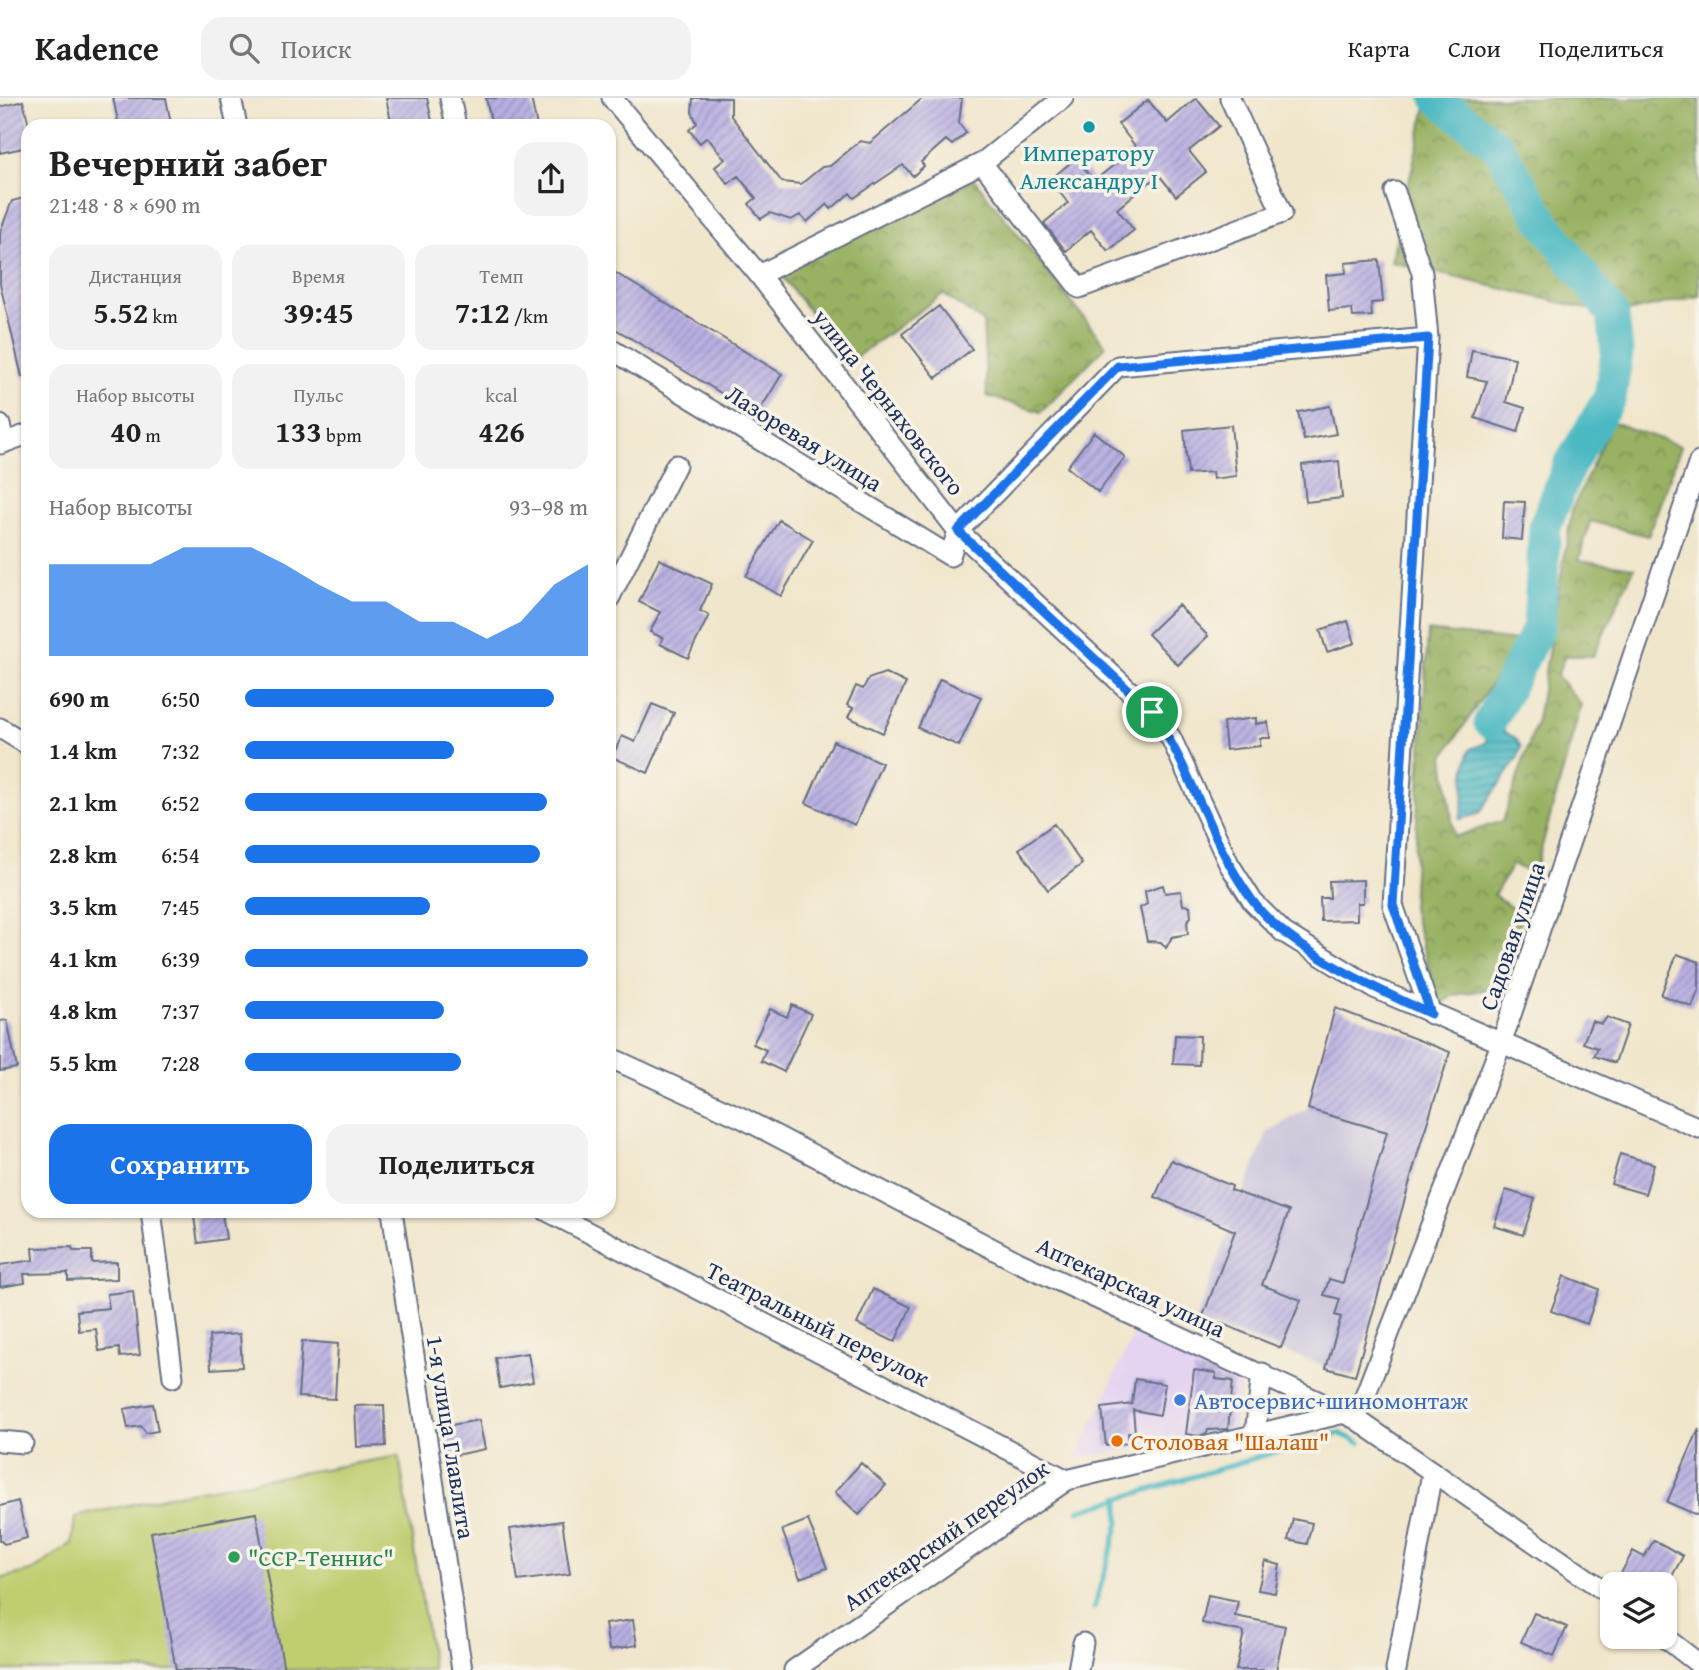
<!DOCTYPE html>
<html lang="ru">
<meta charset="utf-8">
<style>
:root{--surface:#fff;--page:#f2f2f2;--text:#222;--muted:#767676;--line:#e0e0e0;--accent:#1a73e8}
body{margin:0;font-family:"Gentium Book Plus",serif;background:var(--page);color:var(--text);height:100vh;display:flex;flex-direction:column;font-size:26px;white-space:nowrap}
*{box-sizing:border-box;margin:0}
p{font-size:23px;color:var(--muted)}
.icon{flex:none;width:38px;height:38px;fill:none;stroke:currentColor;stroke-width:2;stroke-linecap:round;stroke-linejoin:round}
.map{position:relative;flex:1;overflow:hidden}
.side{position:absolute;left:21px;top:21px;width:595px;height:1099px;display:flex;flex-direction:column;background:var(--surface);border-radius:21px;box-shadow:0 2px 5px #0004}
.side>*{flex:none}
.tools{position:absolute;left:1600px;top:1474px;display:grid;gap:14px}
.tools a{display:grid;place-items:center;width:77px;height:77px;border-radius:14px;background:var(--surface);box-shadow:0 2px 5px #0004;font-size:35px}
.pin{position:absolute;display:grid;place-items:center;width:60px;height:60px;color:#fff;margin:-30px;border:4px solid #fff;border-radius:50%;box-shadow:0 2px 7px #0007}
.round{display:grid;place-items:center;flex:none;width:74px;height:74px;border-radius:21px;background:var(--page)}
.head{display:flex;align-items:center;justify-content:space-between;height:119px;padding:0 28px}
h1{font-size:38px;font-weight:700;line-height:52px}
.metrics{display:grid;grid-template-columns:repeat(3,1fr);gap:10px;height:119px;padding:7px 28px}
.metrics div{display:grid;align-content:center;border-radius:18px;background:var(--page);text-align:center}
.metrics b{font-size:30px;font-weight:700}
.metrics small{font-size:19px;font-weight:400}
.metrics p{font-size:19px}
.chart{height:196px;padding:14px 28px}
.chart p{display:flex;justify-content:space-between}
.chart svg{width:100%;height:126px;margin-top:7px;fill:var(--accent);opacity:.7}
.primary-button{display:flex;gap:14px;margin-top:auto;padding:14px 28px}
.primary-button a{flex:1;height:80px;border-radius:21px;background:var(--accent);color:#fff;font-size:28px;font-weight:700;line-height:80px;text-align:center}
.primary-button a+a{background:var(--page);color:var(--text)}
ul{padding:0 28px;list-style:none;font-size:23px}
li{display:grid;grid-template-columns:112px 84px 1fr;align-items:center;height:52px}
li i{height:18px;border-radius:9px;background:var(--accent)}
header{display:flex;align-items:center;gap:42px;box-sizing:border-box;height:98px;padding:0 35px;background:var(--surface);border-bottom:2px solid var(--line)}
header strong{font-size:33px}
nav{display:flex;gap:38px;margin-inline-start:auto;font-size:24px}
.search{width:490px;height:63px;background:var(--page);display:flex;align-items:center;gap:18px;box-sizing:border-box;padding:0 24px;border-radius:21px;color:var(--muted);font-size:26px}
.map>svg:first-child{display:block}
.built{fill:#e4d3f1}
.industrial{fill:#c6c0d9}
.green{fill:#c0ce70;stroke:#6e7e67;stroke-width:2}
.forest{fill:url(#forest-crowns);stroke:#5a7060;stroke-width:2}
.water{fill:url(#water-rules);stroke:#337490;stroke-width:2}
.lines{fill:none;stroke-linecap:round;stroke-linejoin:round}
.stream{stroke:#4bb9c3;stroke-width:5}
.river{stroke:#4bb9c3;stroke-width:33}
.building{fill:url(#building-hatch)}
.minor-casing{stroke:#666f84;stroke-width:23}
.minor{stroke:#fff;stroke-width:19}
.route-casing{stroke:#fff;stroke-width:14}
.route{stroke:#1a73e8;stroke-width:9}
.culture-dot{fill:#0f9aa8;stroke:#f7f3e8;stroke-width:2.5}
.shop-dot{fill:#3f7fe0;stroke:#f7f3e8;stroke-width:2.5}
.food-dot{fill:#e8710a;stroke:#f7f3e8;stroke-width:2.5}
.leisure-dot{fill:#2e9e5b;stroke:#f7f3e8;stroke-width:2.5}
.labels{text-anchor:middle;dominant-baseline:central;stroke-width:7;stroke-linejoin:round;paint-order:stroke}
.culture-label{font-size:24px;fill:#0d838f;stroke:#f7f3e8}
.street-label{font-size:24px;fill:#1b2f5e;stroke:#f7f3e8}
.shop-label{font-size:24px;fill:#366cbe;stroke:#f7f3e8;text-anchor:start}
.food-label{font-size:24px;fill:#c56008;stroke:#f7f3e8;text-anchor:start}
.leisure-label{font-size:24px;fill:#27864d;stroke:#f7f3e8;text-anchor:start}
</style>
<header>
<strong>Kadence</strong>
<div class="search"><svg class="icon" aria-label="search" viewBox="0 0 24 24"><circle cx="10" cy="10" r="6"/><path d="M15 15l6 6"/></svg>Поиск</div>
<nav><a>Карта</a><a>Слои</a><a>Поделиться</a></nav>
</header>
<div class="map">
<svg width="1699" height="1572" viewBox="0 0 1699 1572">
<defs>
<pattern id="forest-crowns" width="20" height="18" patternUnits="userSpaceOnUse" patternTransform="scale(1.75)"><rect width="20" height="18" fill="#98b162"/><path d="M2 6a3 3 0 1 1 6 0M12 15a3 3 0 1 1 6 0" fill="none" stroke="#7b9054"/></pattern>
<pattern id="water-rules" width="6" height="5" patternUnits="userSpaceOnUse" patternTransform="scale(1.75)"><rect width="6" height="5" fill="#4bb9c3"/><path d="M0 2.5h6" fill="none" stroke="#3e97a2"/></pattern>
<pattern id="building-hatch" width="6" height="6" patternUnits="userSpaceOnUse" patternTransform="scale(1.75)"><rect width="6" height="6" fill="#b9b0e2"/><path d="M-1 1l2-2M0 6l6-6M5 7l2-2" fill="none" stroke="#9690ba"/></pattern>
</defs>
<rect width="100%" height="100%" fill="#f7f3e8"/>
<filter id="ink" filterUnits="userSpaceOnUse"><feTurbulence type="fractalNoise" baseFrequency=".0143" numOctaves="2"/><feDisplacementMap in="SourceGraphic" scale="14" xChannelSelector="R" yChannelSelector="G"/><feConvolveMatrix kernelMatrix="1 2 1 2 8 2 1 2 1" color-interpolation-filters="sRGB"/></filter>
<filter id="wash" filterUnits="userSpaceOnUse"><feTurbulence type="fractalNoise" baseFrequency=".00686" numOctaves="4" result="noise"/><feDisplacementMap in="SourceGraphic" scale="28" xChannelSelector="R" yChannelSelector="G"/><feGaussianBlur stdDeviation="1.57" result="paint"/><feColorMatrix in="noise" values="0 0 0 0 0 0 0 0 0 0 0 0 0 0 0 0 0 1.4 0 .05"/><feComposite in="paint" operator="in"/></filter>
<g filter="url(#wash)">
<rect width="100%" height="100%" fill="#f0e6cb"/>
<path class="built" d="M1133,1237L1241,1288L1233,1335L1077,1360Z"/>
<path class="industrial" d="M1335,910L1450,954L1355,1278L1195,1223L1267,1035L1308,1010Z"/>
<path class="green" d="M399,1358L433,1572H0V1481L34,1472L72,1445L75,1419L182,1395Z"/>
<path class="forest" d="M1428,0H1699V198L1613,217L1391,164Z
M970,76L1106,248L1041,314L987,298L983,224L943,196L849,264L778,173Z
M1612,324L1681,348L1648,438L1590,423L1579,462L1634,470L1593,558H1565L1557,577L1581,607L1534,777L1513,766L1494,797L1523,818L1498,890L1454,897L1439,907L1412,810L1428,533L1519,543L1444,658L1454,739L1503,723L1537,622L1572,412Z"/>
<path class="water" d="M1498,620H1505L1504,634L1516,640L1521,649L1518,659L1479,716L1460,721C1466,698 1462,674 1470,651L1486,645L1488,628Z"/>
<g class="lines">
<path class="stream" d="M1078,1413L1339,1335L1360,1345
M1094,1510L1119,1425V1399"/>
<path class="river" d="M1437,0L1498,49L1543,123L1613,217L1617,255L1610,299L1569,368L1545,428L1539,529L1490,624"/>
</g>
<g id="blocks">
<path class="building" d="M113,0H166L171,26L119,28Z
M386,0H427L433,28H392Z
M486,0H531L537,28H492Z
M693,0H731V18L782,84L801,86L822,69L830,68L860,43L870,45L923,0H962L959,25L966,35L952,47L946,42L921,64L924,68L913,78L903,67L854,100L850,95L831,111L827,106L807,124L800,117L791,122L770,115L761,121L749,106L756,100L738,78L728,86L715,69L725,61L707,39L700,45L689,32L697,25L692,14Z
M1196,0L1219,28L1189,53L1206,74L1176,98L1159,77L1136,95L1117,111L1134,132L1108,153L1091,132L1066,153L1044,125L1068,105L1050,82L1076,60L1094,83L1136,49L1118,26L1148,2L1167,25Z
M23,3L28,23V49L0,55V9Z
M28,99V278L22,279L0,186V134L12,103Z
M1379,162L1383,204L1371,205L1372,218L1353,219L1352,211L1329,213L1326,177L1346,175L1345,165Z
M609,171L782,276L757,317L609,227Z
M939,208L972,251L936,280L902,236Z
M1472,252L1515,260L1506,304L1525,310L1518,334L1475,320L1487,283L1467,279Z
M1330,308L1336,336L1304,342L1298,314Z
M1231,327L1236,378L1213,381L1212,374L1188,376L1184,332Z
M1094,334L1125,359L1098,394L1067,369Z
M1339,363L1342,400L1306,404L1302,367Z
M1504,403L1525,404L1522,442L1502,440Z
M779,422L813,442L781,498L746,478Z
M659,461L712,486L700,513L709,517L688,560L660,546L663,540L650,534L660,514L639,504Z
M1178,507L1208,538L1178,567L1148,536Z
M1348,523L1355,545L1327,554L1320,532Z
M885,575L906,585L883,635L848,619L853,610L847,607L856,588L863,591L868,581Z
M940,581L981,599L959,648L918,630Z
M652,606L674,615L648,675L612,659L622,638L635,644Z
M1256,620V626L1268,624L1270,640H1260V648L1226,652L1223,624Z
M833,643L882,665L855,727L806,705Z
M1054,726L1082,766L1048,792L1019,751Z
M1363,782V805H1357V822L1321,823L1320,800H1330L1329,783Z
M1163,787L1165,795L1181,793L1183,807L1190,808L1191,819L1187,823L1188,836L1172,839L1166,850L1161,844L1147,843L1140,810L1147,806L1145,793Z
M1677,856L1699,864V891L1692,909L1661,897Z
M792,907L811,916L784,974L761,963L766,952L753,946L770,911L787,919Z
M1335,910L1450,954L1421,1044L1355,1278L1326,1270L1341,1219L1335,1217L1340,1201L1324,1197L1329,1181L1343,1185L1387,1034L1308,1011Z
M1607,919L1628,927L1615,965L1594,958L1598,950L1583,945L1592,923L1602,926Z
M7,922L17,970L0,973V923Z
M1175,937L1200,938L1199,967L1173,966Z
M1620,1056L1654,1066L1645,1096L1611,1086Z
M1171,1062L1232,1088L1231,1092L1289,1113L1262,1187L1301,1202L1281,1250L1203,1218L1235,1133L1155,1099Z
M1506,1092L1535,1101L1523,1137L1494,1128Z
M222,1115L226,1141L198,1145L194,1119Z
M72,1149L73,1153H92V1165L117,1164V1181L68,1183V1175L24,1176L25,1185L0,1189V1167L34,1162L33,1150Z
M1564,1178L1599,1191L1587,1226L1551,1213Z
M873,1191L911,1209L895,1244L857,1226Z
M133,1193L140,1257L120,1259L119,1250L99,1253L96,1231L79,1233L77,1213L109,1210L107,1196Z
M240,1236L242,1269L211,1271L209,1238Z
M302,1243L338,1246L335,1301L298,1299Z
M528,1255L533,1284L500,1290L495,1260Z
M1194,1272L1216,1275V1281L1233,1283L1228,1331L1208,1332L1207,1335L1199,1338L1186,1336Z
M1135,1281L1165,1286L1160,1317L1133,1312L1135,1334L1128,1335L1129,1345L1106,1348L1102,1310L1132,1306Z
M153,1306L158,1333L146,1335L141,1328L128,1330L124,1311Z
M384,1307L386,1348L357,1349L355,1308Z
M479,1322L485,1351L446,1359L440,1329Z
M1699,1331V1418L1667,1404Z
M861,1365L886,1387L859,1417L835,1394Z
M18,1403L27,1440L4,1446L0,1442V1408Z
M256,1415L284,1572H176L151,1434Z
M1293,1421L1312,1425L1307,1446L1288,1442Z
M808,1422L827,1470L800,1480L782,1432Z
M562,1423L570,1476L518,1483L510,1431Z
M1654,1442L1683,1458L1665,1491L1664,1486H1636L1620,1477L1633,1453L1644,1459Z
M1265,1463L1280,1467L1275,1495L1258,1492Z
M1208,1497L1238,1503L1235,1518L1285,1528L1276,1572H1236L1244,1534L1202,1525Z
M1534,1515L1567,1529L1554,1558L1521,1544Z
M633,1522L637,1547L609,1552L605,1526Z"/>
</g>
</g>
<g filter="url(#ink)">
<use href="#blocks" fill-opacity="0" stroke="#666f84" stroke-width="2"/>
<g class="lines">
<defs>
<path id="minor" d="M231,0L237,28
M450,0L456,28
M612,0L759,177L958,433L1152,614L1171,640L1229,766L1253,804L1283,834L1372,889L1699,1030
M982,65L1079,190L1282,115L1230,0
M1395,94L1422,175L1428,240L1393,807L1431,916
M759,177L982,65L1063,0
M609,250L950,458L958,433L1118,268L1428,240
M0,327L4,345
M0,346L28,336
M609,501L676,367
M0,630L28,647
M609,959L742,1020L1018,1164L1356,1321L1612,1498
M151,1113L173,1279
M392,1113L462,1572
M547,1113L1067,1382
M1356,1321L1501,946L1699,364
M1255,1336L1262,1275
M0,1343L23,1345
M1663,1538L1699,1566
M794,1572L1067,1382L1340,1316
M1078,1572L1083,1545
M1396,1572L1432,1375"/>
</defs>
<use href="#minor" class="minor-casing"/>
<use href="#minor" class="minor"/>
</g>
</g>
<g class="lines" filter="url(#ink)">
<defs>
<path id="route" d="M1428,240L1393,807L1431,916C1378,892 1286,850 1252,802C1210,745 1193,672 1152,614L958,433L1118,268Z"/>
</defs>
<use href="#route" class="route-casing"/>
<use href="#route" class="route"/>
</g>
<circle class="culture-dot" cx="1089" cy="29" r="7"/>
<circle class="shop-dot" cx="1180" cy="1302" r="7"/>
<circle class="food-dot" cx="1117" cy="1343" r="7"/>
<circle class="leisure-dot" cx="234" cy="1459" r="7"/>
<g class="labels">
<g class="culture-label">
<text x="1089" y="54">Императору<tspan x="1089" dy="28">Александру I</tspan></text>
</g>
<g class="street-label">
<text transform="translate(889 304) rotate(52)">улица Черняховского</text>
<text transform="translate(804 340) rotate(32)">Лазоревая улица</text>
<text transform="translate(1512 838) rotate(-71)">Садовая улица</text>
<text transform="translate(1131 1189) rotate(25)">Аптекарская улица</text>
<text transform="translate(818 1226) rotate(27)">Театральный переулок</text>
<text transform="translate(451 1339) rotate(81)">1-я улица Главлита</text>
<text transform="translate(946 1437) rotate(-35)">Аптекарский переулок</text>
</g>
<g class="shop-label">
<text x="1194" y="1302">Автосервис+шиномонтаж</text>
</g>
<g class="food-label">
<text x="1131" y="1343">Столовая "Шалаш"</text>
</g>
<g class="leisure-label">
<text x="248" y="1459">"ССР-Теннис"</text>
</g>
</g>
</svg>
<div class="tools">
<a><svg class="icon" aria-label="layers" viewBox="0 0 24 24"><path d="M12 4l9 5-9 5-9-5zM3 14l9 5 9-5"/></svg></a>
</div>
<div class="pin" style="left:1152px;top:614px;background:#1e9e55"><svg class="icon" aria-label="arrive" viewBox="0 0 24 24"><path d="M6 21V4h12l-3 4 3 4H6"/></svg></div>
<section class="side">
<div class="head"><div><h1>Вечерний забег</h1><p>21:48 · 8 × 690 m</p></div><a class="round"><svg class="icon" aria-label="share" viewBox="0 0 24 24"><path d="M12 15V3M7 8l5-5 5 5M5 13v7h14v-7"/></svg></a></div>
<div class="metrics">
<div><p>Дистанция</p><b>5.52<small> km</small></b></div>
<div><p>Время</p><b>39:45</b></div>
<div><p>Темп</p><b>7:12<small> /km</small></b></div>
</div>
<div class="metrics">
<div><p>Набор высоты</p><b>40<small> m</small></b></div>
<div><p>Пульс</p><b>133<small> bpm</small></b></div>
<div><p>kcal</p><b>426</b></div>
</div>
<div class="chart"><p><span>Набор высоты</span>93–98 m</p>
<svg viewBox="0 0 160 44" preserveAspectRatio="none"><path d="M0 44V12L10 12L20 12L30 12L40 6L50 6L60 6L70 12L80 19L90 25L100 25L110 32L120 32L130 38L140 32L150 19L160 12V44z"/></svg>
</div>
<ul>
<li><b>690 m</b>6:50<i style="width:90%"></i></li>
<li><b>1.4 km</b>7:32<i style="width:61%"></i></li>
<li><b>2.1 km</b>6:52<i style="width:88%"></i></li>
<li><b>2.8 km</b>6:54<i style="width:86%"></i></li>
<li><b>3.5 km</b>7:45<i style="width:54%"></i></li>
<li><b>4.1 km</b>6:39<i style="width:100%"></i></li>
<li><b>4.8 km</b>7:37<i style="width:58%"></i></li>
<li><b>5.5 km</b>7:28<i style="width:63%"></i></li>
</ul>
<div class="primary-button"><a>Сохранить</a><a>Поделиться</a></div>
</section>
</div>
